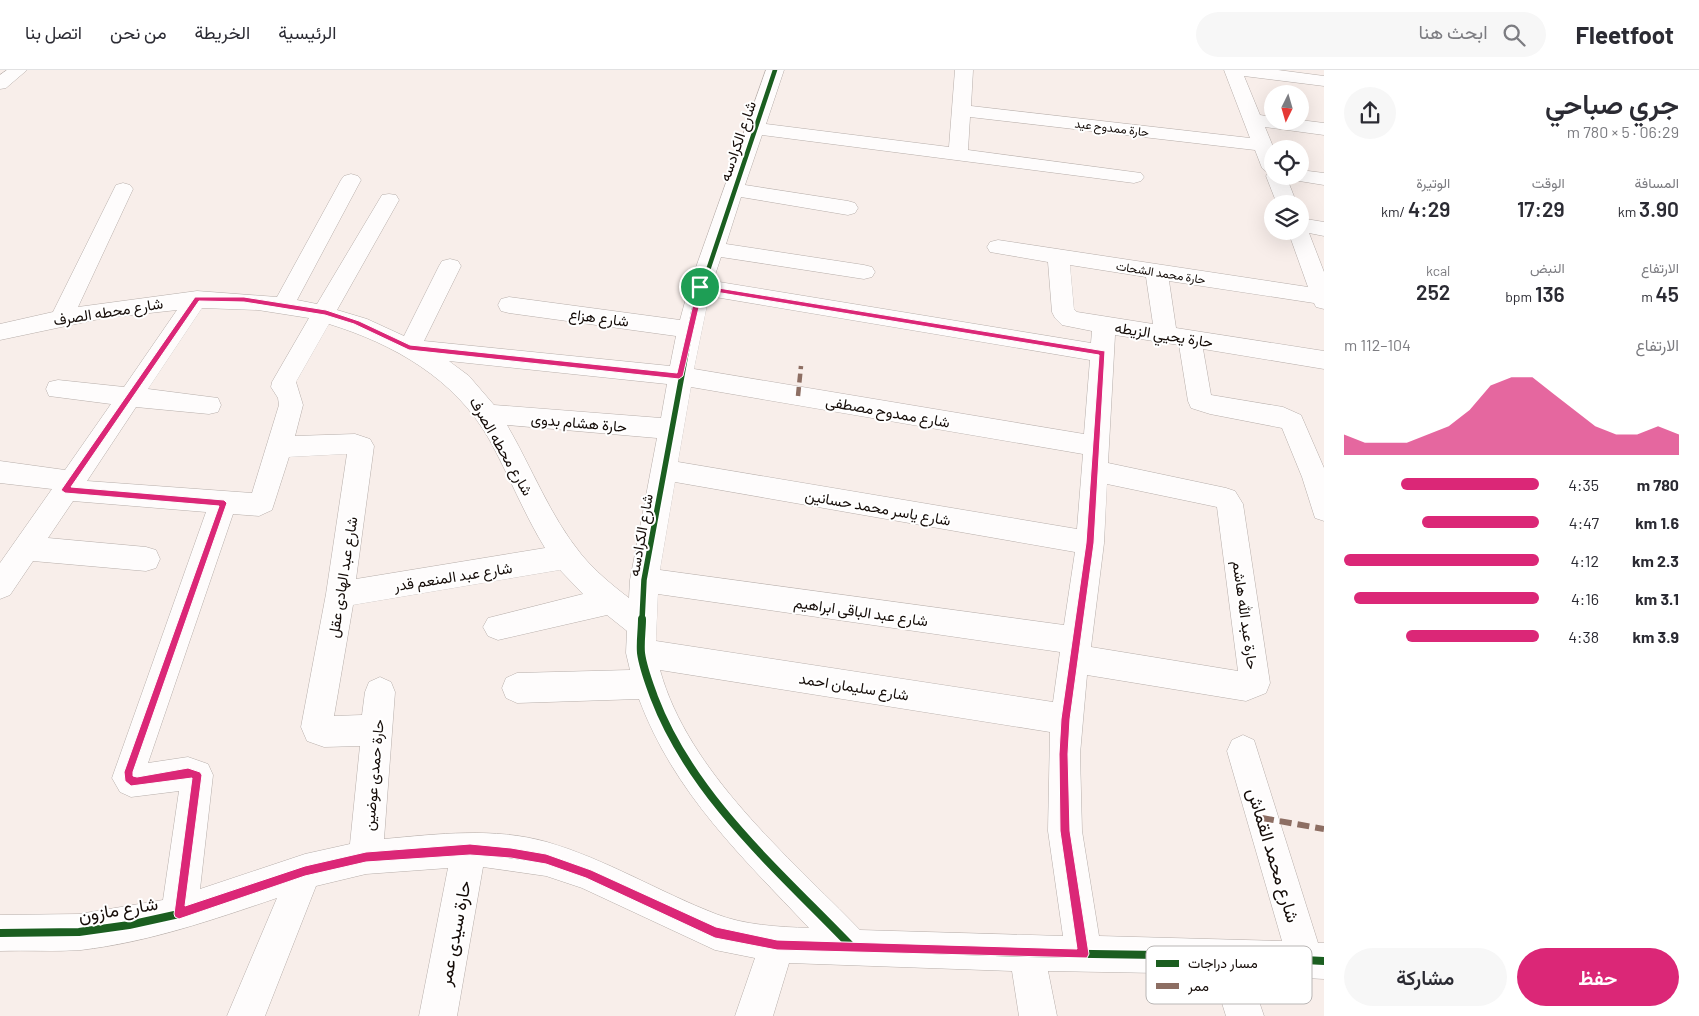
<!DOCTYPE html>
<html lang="ar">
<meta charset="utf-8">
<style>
:root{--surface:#fff;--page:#f7f7f7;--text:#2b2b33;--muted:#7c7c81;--line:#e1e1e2;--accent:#db2777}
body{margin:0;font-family:Barlow,Vazirmatn,sans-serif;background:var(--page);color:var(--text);direction:rtl;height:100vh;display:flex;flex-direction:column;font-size:19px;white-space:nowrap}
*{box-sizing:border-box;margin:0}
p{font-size:16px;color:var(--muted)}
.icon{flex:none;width:28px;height:28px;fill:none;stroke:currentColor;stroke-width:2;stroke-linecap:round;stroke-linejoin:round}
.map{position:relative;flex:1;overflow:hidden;direction:ltr}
.side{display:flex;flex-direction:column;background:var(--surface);width:375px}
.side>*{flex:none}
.needle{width:32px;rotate:185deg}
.fabs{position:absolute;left:1264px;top:15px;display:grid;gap:10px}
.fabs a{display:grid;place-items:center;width:45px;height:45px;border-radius:50%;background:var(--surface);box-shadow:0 5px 20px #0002;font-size:25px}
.pin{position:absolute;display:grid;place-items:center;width:42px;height:42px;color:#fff;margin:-21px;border:2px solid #fff;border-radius:50%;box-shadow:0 1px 5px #0007}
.round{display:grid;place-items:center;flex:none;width:52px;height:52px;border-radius:26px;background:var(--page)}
.headline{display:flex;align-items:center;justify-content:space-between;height:85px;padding:0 20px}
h1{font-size:28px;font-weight:600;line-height:38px}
.metrics{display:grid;grid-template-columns:repeat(3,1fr);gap:8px;height:85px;padding:5px 20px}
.metrics div{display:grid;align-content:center}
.metrics b{font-size:21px;font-weight:600}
.metrics small{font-size:14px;font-weight:400}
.metrics p{font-size:14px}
.chart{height:140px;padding:10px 20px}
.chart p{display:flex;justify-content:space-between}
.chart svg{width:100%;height:90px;margin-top:5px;fill:var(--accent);opacity:.7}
.button{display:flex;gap:10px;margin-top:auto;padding:10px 20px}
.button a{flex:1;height:58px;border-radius:30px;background:var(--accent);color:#fff;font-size:20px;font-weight:600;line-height:58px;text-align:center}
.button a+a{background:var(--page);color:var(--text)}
ul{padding:0 20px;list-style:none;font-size:16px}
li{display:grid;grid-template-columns:80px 60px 1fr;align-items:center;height:38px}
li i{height:12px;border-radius:6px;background:var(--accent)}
header{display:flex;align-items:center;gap:30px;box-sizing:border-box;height:70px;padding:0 25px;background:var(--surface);border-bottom:1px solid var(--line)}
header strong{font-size:24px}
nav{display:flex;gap:28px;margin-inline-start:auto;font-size:18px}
.search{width:350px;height:45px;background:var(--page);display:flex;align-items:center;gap:12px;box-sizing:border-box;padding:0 18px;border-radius:28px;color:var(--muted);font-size:19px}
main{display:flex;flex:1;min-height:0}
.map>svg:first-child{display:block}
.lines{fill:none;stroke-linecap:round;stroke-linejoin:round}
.minor-casing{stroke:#b7aeaa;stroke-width:1}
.minor{fill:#fefcfc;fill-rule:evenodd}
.quiet-far1{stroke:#8d6e63;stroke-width:4.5;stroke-dasharray:9 4.5;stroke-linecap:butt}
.quiet{stroke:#8d6e63;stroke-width:6;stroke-dasharray:12 6;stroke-linecap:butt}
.cycleway-far2-casing{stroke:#fff;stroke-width:7}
.cycleway-far1-casing{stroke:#fff;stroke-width:9}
.cycleway-casing{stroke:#fff;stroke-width:11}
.cycleway-far2{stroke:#1b5e20;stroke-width:4.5}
.cycleway-far1{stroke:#1b5e20;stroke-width:5.5}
.cycleway{stroke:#1b5e20;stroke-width:8}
.route{fill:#db2777;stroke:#fff;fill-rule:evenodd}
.labels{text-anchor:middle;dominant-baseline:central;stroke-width:4;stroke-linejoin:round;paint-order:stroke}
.far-street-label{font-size:12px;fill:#150c08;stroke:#fff}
.street-label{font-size:15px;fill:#150c08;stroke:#fff}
.near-street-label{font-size:18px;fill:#150c08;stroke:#fff}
.key{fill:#fff;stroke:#b9b6b5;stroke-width:1}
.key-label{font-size:14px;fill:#150c08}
</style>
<header>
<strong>Fleetfoot</strong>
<div class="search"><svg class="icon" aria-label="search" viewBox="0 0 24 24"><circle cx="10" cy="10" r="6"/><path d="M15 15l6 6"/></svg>ابحث هنا</div>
<nav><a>الرئيسية</a><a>الخريطة</a><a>من نحن</a><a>اتصل بنا</a></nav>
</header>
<main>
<section class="side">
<div class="headline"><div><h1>جري صباحي</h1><p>06:29 · 5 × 780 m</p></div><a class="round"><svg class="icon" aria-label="share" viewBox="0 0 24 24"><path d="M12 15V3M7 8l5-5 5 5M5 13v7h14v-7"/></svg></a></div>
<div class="metrics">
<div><p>المسافة</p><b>3.90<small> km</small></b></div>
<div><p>الوقت</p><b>17:29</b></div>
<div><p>الوتيرة</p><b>4:29<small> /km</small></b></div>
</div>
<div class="metrics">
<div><p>الارتفاع</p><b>45<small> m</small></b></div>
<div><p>النبض</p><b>136<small> bpm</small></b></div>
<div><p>kcal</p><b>252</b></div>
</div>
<div class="chart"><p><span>الارتفاع</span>104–112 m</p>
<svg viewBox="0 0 160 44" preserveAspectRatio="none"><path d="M0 44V34L10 38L20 38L30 38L40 34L50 30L60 22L70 10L80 6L90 6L100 14L110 22L120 30L130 34L140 34L150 30L160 34V44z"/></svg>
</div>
<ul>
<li><b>780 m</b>4:35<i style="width:71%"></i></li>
<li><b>1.6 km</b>4:47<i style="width:60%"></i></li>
<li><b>2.3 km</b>4:12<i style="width:100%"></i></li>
<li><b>3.1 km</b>4:16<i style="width:95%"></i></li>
<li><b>3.9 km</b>4:38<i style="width:68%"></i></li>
</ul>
<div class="button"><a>حفظ</a><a>مشاركة</a></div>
</section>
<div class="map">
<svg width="1324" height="946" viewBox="0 0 1324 946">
<rect width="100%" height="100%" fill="#f8eeea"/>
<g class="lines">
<defs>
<path id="minor" d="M7,0H27L6,18L0,19V5Z
M766,0H784L766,54L949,77L955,0H973L971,36L1250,68L1224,0H1278L1324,6V16L1244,6L1260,45L1272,47V51L1300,50L1324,53V65L1265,57L1274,79L1272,106H1286L1297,134H1277L1266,106L1268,103L1262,98L1255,80L970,47L968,80L1141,103L1144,107L1141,111L1134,113L762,65L745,115L848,131L855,133L858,138L855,143L848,145L741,127L726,174L864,195L872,197L875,202L872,207L864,209L721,187L713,211L1091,273L1092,261L1062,255L1055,248L1052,242L1048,192L990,182L987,177L990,172L998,170L1308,217L1288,161H1300V148L1324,152V166L1309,163L1324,202V239L1316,237L1314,233L1169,211L1176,258L1324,281V299L1203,279L1211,325L1283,337L1301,345L1324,398V451L1315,448L1302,407L1282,358L1210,344L1191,338L1188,331L1179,275L1115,265L1108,393L1226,418L1235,421L1243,434L1270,613L1266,623L1246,631L1087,605L1080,684L1082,761L1099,866L1282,871L1227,681L1232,670L1243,665L1254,670L1318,873H1324V909L1250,905L1264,946H1226L1213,904L1048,901L1057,946H1019L1012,901L789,893L773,946H735L755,888L715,880L582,818L546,806L483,797L457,946H419L448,798L366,804L316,816L265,946H227L277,828C212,850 149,872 81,880C54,882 27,880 0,881V845L79,844L163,830L179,721L131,727L120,722L112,708L206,442L73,431L48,468L146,477L156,480L160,489L156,498L146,501L33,491L10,525L0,529V493L52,419L0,413V391L65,400L111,334L49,326L46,319L49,312L58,310L124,317L177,240L104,248L0,270V254L53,242L116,115L123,113L130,115L133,119L78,237L197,221L277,227L341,110L344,106L351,104L358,106L361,110L297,230L317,234L379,130L382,125L389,124L396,125L399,130L337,240L367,249L404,266L439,196L442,191L450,189L458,191L461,196L424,271L670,296L676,266L509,243L501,241L498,235L501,229L509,227L680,250L689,217ZM1070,195L1146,207L1153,254L1077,242L1074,239ZM709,226L1090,290L1084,364L694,299ZM202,238L258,240L309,248L272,312L271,317L278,328L279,335L252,423L87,411L136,337L209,344L218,342L221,335L218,328L148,319ZM329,254C394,274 455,309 489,369C509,405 524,444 545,478L356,509L374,376L370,369L355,364L295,366L303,335L296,312ZM449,291L667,314L661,348L494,335L469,306ZM691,317L1083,384L1077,459L678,392ZM507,355L657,368L630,510L629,528C612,515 595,501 581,484C550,446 532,398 507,355ZM347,384L326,524L301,657L307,671L324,677L360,676L350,774L305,784L200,819L213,705L208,694L188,687L148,693L233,444L259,446L272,440L289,387ZM675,412L1075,482L1064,555L660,500ZM1107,414L1217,437L1238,601L1091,577L1104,473ZM560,500L583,524L488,548L483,557L488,566L498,570L607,545L627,561L626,583L630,600L517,603L506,608L502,618L506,628L517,633L639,629C674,723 742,787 809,858C779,857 744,855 716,844C659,822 606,789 547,772C494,757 438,764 384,769L395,622L391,612L380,607L369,612L365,622L362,645L334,646L353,535ZM658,524L1060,582L1053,632L656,571ZM660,600L1050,662L1048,761L1063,866L860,860C788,786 688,702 660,600Z
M1300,100L1324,103V115L1293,110L1290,106H1300Z"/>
</defs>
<use href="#minor" class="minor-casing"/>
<use href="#minor" class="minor"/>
<path class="quiet-far1" d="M798,326L801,296"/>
<path class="quiet" d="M1262,748L1324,759"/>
<defs>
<path id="cycleway-far2" d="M694,242L775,0"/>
<path id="cycleway-far1" d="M642,550L644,510L694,240"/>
<path id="cycleway" d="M642,549C642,560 640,572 641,583C643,598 649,613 654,627C692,727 779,801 852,877
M0,863L79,862L129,855L179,844L305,801L366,787L469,779L546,789L587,803L715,862L777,875L1027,883L1225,886L1324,891"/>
</defs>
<use href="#cycleway-far2" class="cycleway-far2-casing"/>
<use href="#cycleway-far1" class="cycleway-far1-casing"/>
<use href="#cycleway" class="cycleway-casing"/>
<use href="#cycleway-far2" class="cycleway-far2"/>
<use href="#cycleway-far1" class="cycleway-far1"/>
<use href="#cycleway" class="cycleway"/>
</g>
<path class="route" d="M700,215L1105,281L1094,473L1070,649L1068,684L1070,761L1089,884L1087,888L777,880L715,868L586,808L546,794L511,788L470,785L366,792L305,806L179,849L175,847L174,844L192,708L131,716L125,711L124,702L219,436L65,423L61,420L195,227H244L326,240L359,251L410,275L677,303L697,217ZM703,220L1099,285L1086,473L1061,649L1059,684L1060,761L1077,879L777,870L716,857L591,800L546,784L511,778L470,774L366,782L305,796L185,836L202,705L200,702L188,698L137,707L133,706V702L227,433L224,430L71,417L199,231L244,232L325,245L354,254L409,280L679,309L683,306Z"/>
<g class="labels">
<g class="far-street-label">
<text transform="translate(1112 57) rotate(7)">حارة ممدوح عيد</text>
<text transform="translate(1161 202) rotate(9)">حارة محمد الشحات</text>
</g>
<g class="street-label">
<text transform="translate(737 71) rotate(-71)">شارع الكرادسه</text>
<text transform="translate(108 241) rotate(-9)">شارع محطه الصرف</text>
<text transform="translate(599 247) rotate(7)">شارع هزاع</text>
<text transform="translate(1164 264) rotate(9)">حارة يحيي الزيطه</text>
<text transform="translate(888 341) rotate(10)">شارع ممدوح مصطفى</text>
<text transform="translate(579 352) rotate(5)">حارة هشام بدوى</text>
<text transform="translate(502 376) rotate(60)">شارع محطه الصرف</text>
<text transform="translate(878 437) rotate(10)">شارع ياسر محمد حسانين</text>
<text transform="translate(640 465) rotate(-80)">شارع الكرادسه</text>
<text transform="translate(453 506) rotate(-9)">شارع عبد المنعم قدر</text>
<text transform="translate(342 507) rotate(-81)">شارع عبد الهادى عقل</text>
<text transform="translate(861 541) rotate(8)">شارع عبد الباقى ابراهيم</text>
<text transform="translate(1246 545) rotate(82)">حارة عبد الله هاشم</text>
<text transform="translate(854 616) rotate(9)">شارع سليمان احمد</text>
<text transform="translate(373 705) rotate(-85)">حارة حمدى عوضين</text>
</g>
<g class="near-street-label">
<text transform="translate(1274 785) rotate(73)">شارع محمد القماش</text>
<text transform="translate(118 839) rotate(-9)">شارع مازون</text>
<text transform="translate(454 863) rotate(-79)">حارة سيدى عمر</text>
</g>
</g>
<rect x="1146" y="876" width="166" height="58" rx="8" class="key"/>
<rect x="1156" y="890" width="23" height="7" fill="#1b5e20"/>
<rect x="1156" y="913" width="23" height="6" fill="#8d6e63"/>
<g class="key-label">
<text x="1188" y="898">مسار دراجات</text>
<text x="1188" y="921">ممر</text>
</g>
</svg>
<div class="fabs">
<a><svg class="needle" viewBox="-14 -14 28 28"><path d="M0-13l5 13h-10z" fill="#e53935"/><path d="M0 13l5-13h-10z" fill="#7c7c81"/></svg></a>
<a><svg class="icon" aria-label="locate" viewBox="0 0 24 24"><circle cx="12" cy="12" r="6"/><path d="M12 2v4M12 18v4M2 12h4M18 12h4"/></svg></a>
<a><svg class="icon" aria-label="layers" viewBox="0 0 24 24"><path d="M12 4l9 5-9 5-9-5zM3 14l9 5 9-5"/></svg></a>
</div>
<div class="pin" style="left:700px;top:217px;background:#1e9e55"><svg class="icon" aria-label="arrive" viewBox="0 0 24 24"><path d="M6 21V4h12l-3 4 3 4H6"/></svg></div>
</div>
</main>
